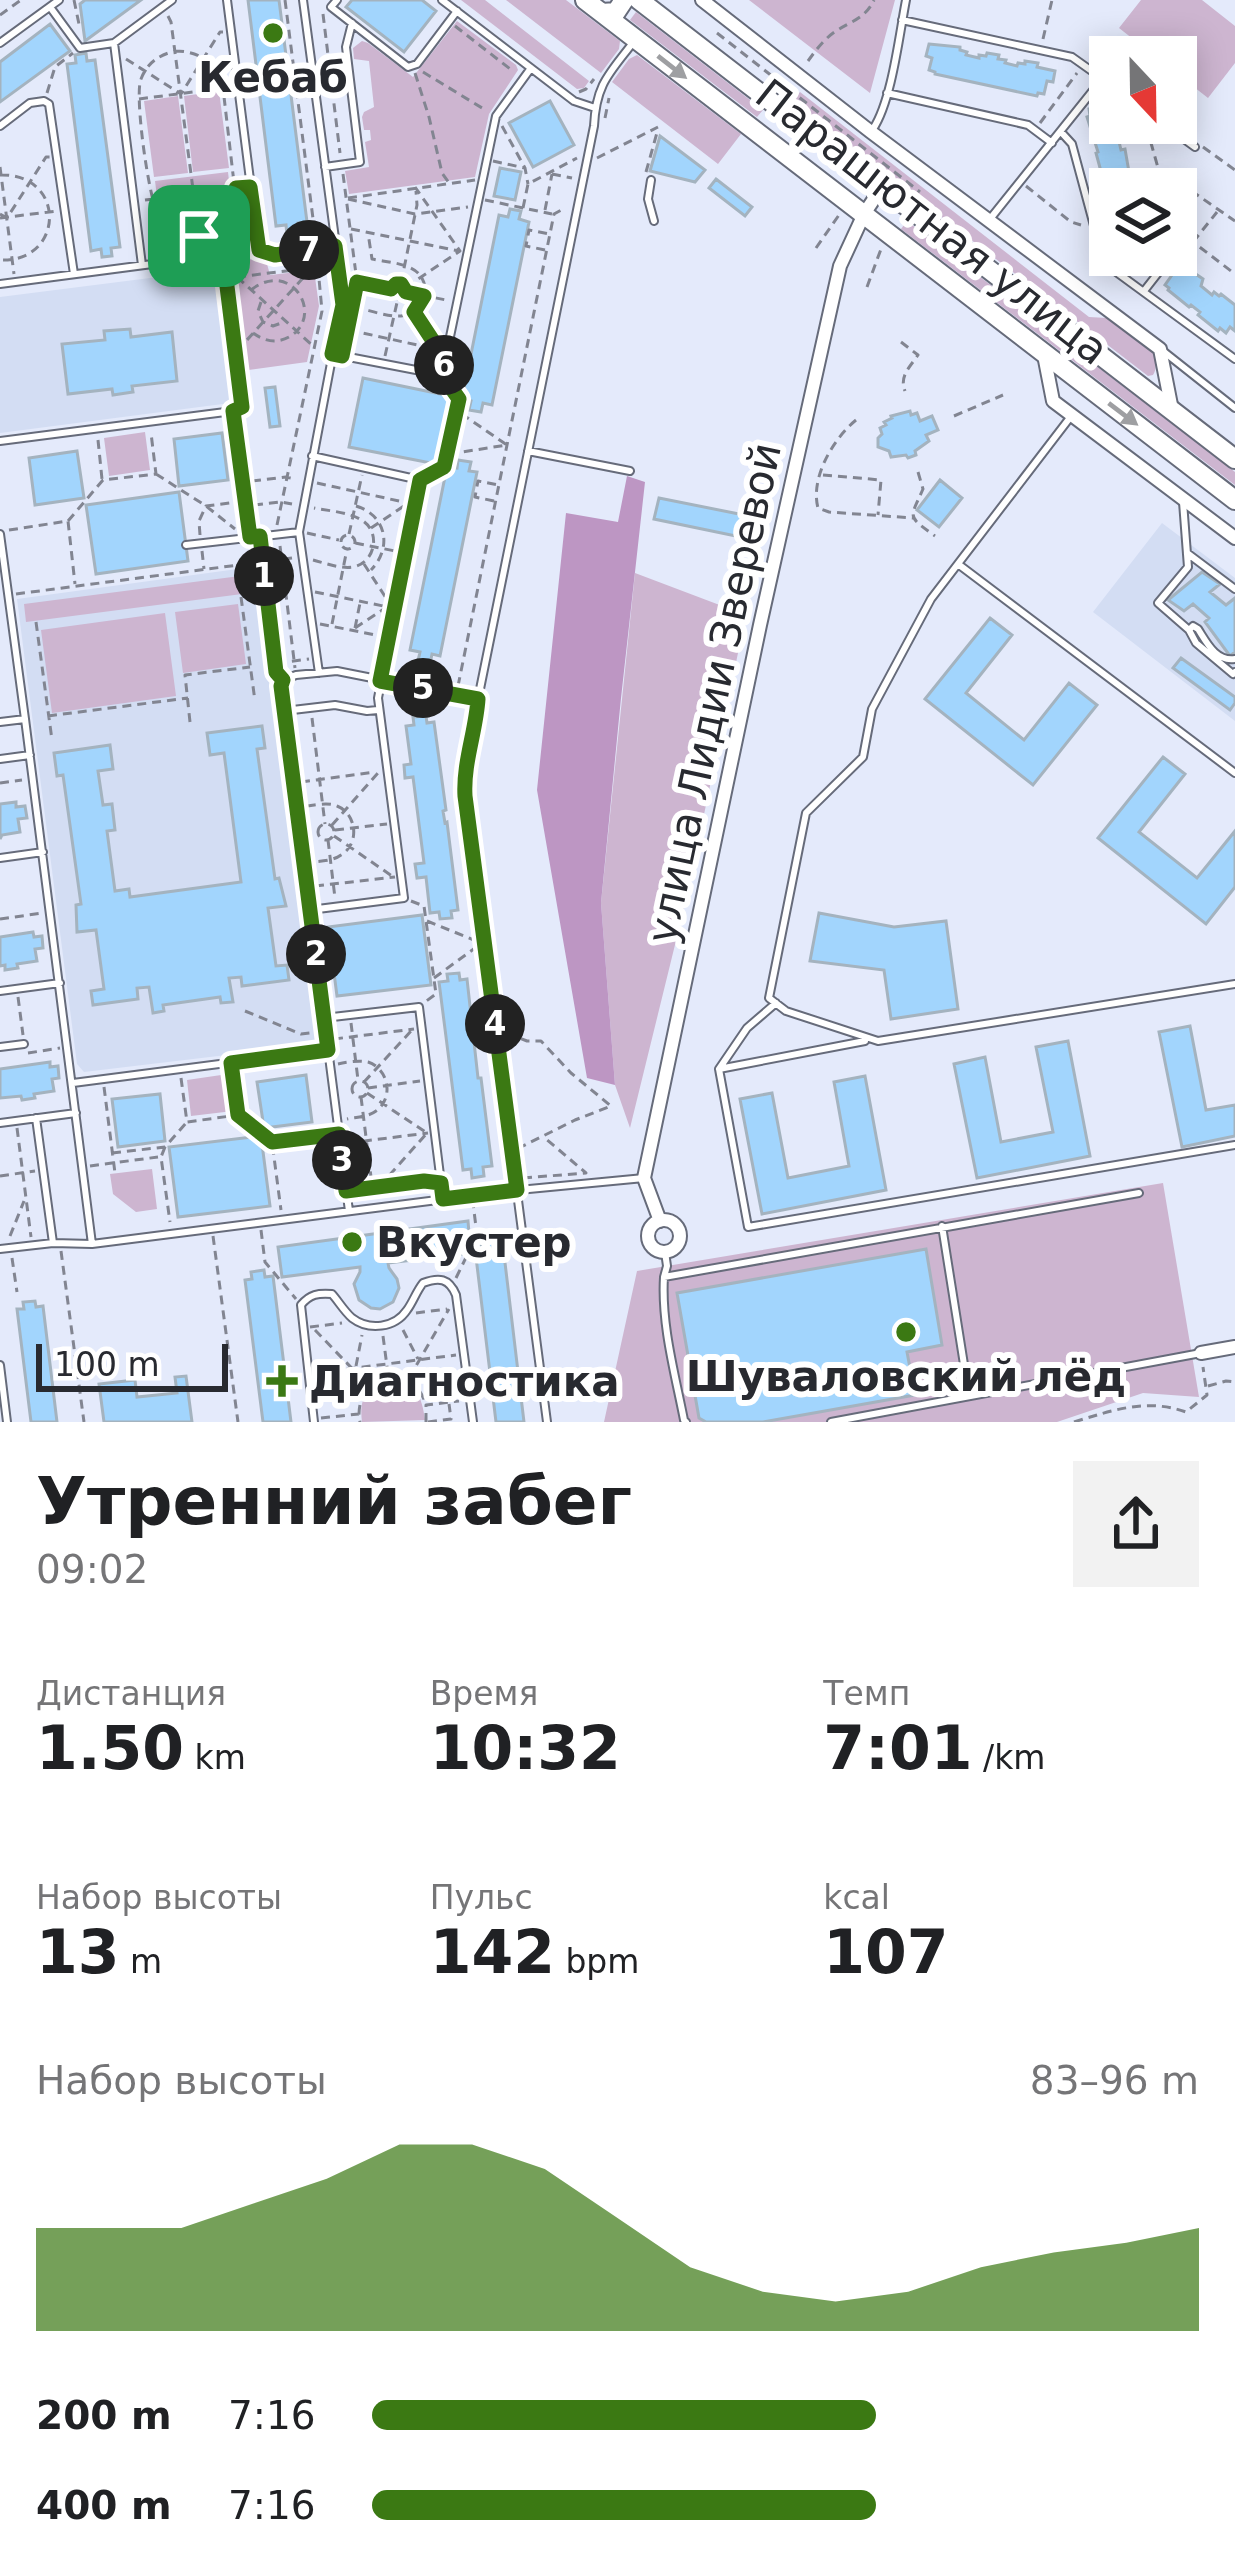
<!DOCTYPE html>
<html lang="ru">
<meta charset="utf-8">
<style>
:root{--surface:#fff;--page:#f2f2f2;--text:#202124;--muted:#757577;--accent:#3b7913}
body{margin:0;font-family:"DejaVu Sans",sans-serif;background:var(--page);color:var(--text);height:100vh;display:flex;flex-direction:column;font-size:45px;white-space:nowrap}
*{box-sizing:border-box;margin:0}
p{font-size:39px;color:var(--muted)}
.icon{flex:none;width:66px;height:66px;fill:none;stroke:currentColor;stroke-width:2;stroke-linecap:round;stroke-linejoin:round}
.map{position:relative;height:1422px;overflow:hidden}
.details{display:flex;flex-direction:column;background:var(--surface);flex:1}
.details>*{flex:none}
.needle{width:78px;rotate:158deg}
.controls{position:absolute;left:1089px;top:36px;display:grid;gap:24px}
.controls a{display:grid;place-items:center;width:108px;height:108px;border-radius:0px;background:var(--surface);box-shadow:0 6px 30px #0003;font-size:60px}
.scale{position:absolute;left:36px;bottom:30px;width:192px;box-sizing:border-box;padding-left:12px;border:6px solid #282a30;border-top:0;font-size:33px;line-height:42px;white-space:nowrap;color:#282a30;-webkit-text-stroke:9px #fff;paint-order:stroke}
.pin{position:absolute;display:grid;place-items:center;width:102px;height:102px;color:#fff;margin:-51px;border-radius:24px;box-shadow:0 6px 18px #0006}
.km{position:absolute;width:60px;height:60px;margin:-30px;border-radius:50%;background:#222;color:#fff;font-size:33px;line-height:60px;text-align:center}
.round{display:grid;place-items:center;flex:none;width:126px;height:126px;border-radius:0px;background:var(--page)}
.headline{display:flex;align-items:center;justify-content:space-between;height:204px;padding:0 36px}
h1{font-size:66px;font-weight:600;line-height:90px}
.stats{display:grid;grid-template-columns:repeat(3,1fr);gap:18px;height:204px;padding:12px 36px}
.stats div{display:grid;align-content:center}
.stats b{font-size:60px;font-weight:600}
.stats small{font-size:33px;font-weight:400}
.stats p{font-size:33px}
.chart{height:336px;padding:24px 36px}
.chart p{display:flex;justify-content:space-between}
.chart svg{width:100%;height:216px;margin-top:12px;fill:var(--accent);opacity:.7}
ul{padding:0 36px;list-style:none;font-size:39px}
li{display:grid;grid-template-columns:192px 144px 1fr;align-items:center;height:90px}
li i{height:30px;border-radius:15px;background:var(--accent)}
.map>svg:first-child{display:block}
.built{fill:#d3ddf3}
.green{fill:#cdb5d0}
.forest{fill:#bd96c3}
.building{fill:#a2d5fd;stroke:#a4b3bf;stroke-width:3}
.lines{fill:none;stroke-linecap:round;stroke-linejoin:round}
.service-casing{stroke:#666b7a;stroke-width:10}
.minor-casing{stroke:#666b7a;stroke-width:16}
.primary-casing{stroke:#666b7a;stroke-width:22}
.path{stroke:#828591;stroke-width:3;stroke-dasharray:9 6;stroke-linecap:butt}
.service{stroke:#fff;stroke-width:6}
.minor{stroke:#fff;stroke-width:12}
.primary{stroke:#fff;stroke-width:18}
.oneway{fill:#9e9fa2}
.route-casing{stroke:#fff;stroke-width:24}
.route{stroke:#3b7913;stroke-width:15}
.poi-dot{fill:#3b7913;stroke:#fff;stroke-width:4.5}
.labels{text-anchor:middle;dominant-baseline:central;stroke-width:12;stroke-linejoin:round;paint-order:stroke}
.poi-label{font-size:42px;font-weight:bold;fill:#282a30;stroke:#fff}
.street-label{font-size:42px;fill:#282a30;stroke:#fff}
</style>
<div class="map">
<svg width="1235" height="1422" viewBox="0 0 1235 1422">
<rect width="100%" height="100%" fill="#e4eafb"/>
<path class="built" d="M221,269L238,402L0,433V297Z
M1162,523L1235,578V721L1093,612Z
M259,566L318,1039L310,1045L84,1072L77,1064L17,599Z"/>
<path class="green" d="M461,0H485L589,81L584,88L577,89Z
M506,0H566L620,41L619,49L601,73Z
M749,0H895L870,93Z
M1141,0H1202L1235,26V63L1208,98L1176,73V57H1156L1119,28Z
M636,12L763,110L757,117L630,20Z
M457,21L516,65L518,70L489,114L475,177L349,194L345,171L369,167L365,142L371,140L370,130H364L362,117L364,112L374,107L369,61L354,59L353,48L362,41L368,43L413,77Z
M637,55L741,134L718,164L612,82L629,59Z
M219,91L229,168L193,172L184,96Z
M800,92L1089,317L1107,318L1152,350C1155,358 1158,368 1153,375L1148,376L792,102Z
M178,96L188,173L154,177L144,101Z
M228,172C229,182 231,192 229,202C223,230 186,240 167,219C157,208 157,195 155,181Z
M907,221L1235,472V485L901,229Z
M262,258L266,260L270,275L314,270L319,306L307,362L241,371L226,262Z
M145,432L150,470L109,476L104,438Z
M635,573L746,615L686,900L630,1128L615,1085L601,903Z
M240,576L242,594L26,622L24,604Z
M238,604L246,664L183,673L175,612Z
M165,613L176,696L52,713L41,630Z
M228,1074L233,1111L191,1116L187,1080Z
M152,1169L157,1209L136,1212L113,1194L110,1174Z
M1163,1183L1199,1397L1143,1393L1057,1422H604L637,1271Z
M388,1378C415,1379 422,1396 425,1420L362,1422C359,1399 366,1385 388,1378Z"/>
<path class="forest" d="M627,476L645,482L621,698L601,903L615,1085L587,1078L537,790L566,513L618,522Z"/>
<path class="building" d="M85,0H141L85,41L80,4Z
M248,0H279L307,222L298,223L300,234L287,235L286,225L276,226Z
M352,0H422L436,11L404,52L346,7Z
M50,24L70,51L0,102V62Z
M929,44L960,47V50L967,52L966,55L979,58V55L986,56L987,53L999,55L998,59L1006,60L1005,63L1017,66L1018,63L1025,64V61L1038,63L1037,67L1055,71L1053,82L1047,81L1044,94L1038,93L1037,96L935,74V72L929,70L932,58L926,56Z
M86,53L87,61L95,60L120,247L111,248L112,256L102,257L101,249L91,251L67,64L76,63L75,55Z
M550,101L574,145L533,167L509,123Z
M1109,104L1110,123H1118L1120,132L1117,133L1121,150L1125,149L1132,189H1110V205L1106,178L1103,179L1096,153L1098,152L1087,117L1090,116L1089,109Z
M660,136L705,170L695,182L650,171Z
M500,168L521,172L515,200L494,196Z
M716,179L752,207L745,216L709,188Z
M510,209L521,211L519,219L529,222L492,405L483,403L481,412L469,410L471,401L462,399L499,215L508,217Z
M1175,260L1203,279L1201,286L1212,295L1214,292L1219,296L1221,294L1235,305V331L1230,327L1226,333L1220,328L1218,331L1198,315L1200,312L1191,305L1189,307L1168,290L1169,288L1165,285L1172,275L1167,270Z
M130,329L131,337L172,332L177,381L132,386L133,392L113,395L112,389L68,394L62,344L105,340L104,331Z
M363,378L455,397L441,465L349,447Z
M275,387L280,426L270,427L265,388Z
M910,411L911,415L917,413L920,421L932,416L938,430L926,435L929,441L915,451L916,455L908,458L906,455L891,457L889,451L878,447V438L882,434L880,428L886,425L884,422L892,418L891,416Z
M222,433L228,480L179,486L174,439Z
M77,451L84,498L35,505L29,458Z
M458,460L471,462L469,471L477,472L440,656L432,654L430,664L418,661L420,652L410,650L447,467L457,468Z
M940,480L962,498L939,527L917,510Z
M179,492L188,561L96,574L86,505Z
M659,498L759,518L755,540L654,519Z
M1202,572L1220,584L1210,592L1226,605L1235,598V652L1230,656L1205,622L1209,618L1193,604L1184,611L1168,600Z
M990,618L1012,635L966,693L1024,740L1069,683L1097,705L1033,785L925,699Z
M1181,658L1235,697V703L1230,710L1173,668Z
M426,716L427,723L434,722L446,810L443,811L445,823L447,822L458,910L451,911L452,918L440,919L439,912L430,913L426,877L417,878L415,864L424,863L413,777L405,778L404,765L411,764L406,726L414,725L413,717Z
M262,726L265,748L257,749L275,879L279,878L286,906L268,908L276,966L287,965L289,980L242,986L241,977L229,978L233,1002L221,1003L220,997L163,1005L164,1011L153,1013L149,987L137,988L138,999L93,1005L91,991L104,989L96,930L77,932L76,905L81,904L63,775L57,776L54,753L110,745L113,769L98,771L103,805L112,804L115,830L107,831L115,891L129,889L130,897L241,882L224,753L210,755L207,733Z
M1163,757L1185,774L1139,832L1197,878L1235,831V887L1206,924L1098,838Z
M16,802V807L25,806L27,818L18,819L20,832L2,835L0,839V804Z
M819,913L894,927L946,921L958,1009L891,1019L884,970L810,961Z
M422,915L431,985L337,996L328,927Z
M33,932L34,937L42,936L43,948L35,949L37,961L17,964L18,968L5,970V965L0,966V937Z
M459,973L460,980L467,979L478,1078H481L492,1166L483,1167L484,1176L472,1178L471,1169L463,1170L439,982L448,981L447,974Z
M1190,1026L1206,1110L1235,1105V1136L1182,1147L1159,1032Z
M1068,1041L1090,1156L977,1178L954,1064L985,1057L1001,1142L1053,1132L1036,1047Z
M50,1062V1067L58,1066L59,1078L52,1079L54,1091L34,1094L35,1098L22,1100L21,1096L0,1098V1069Z
M306,1075L312,1122L264,1128L257,1082Z
M865,1076L886,1190L762,1214L740,1099L772,1093L788,1178L849,1166L834,1082Z
M160,1094L165,1141L118,1147L112,1099Z
M261,1136L270,1206L178,1217L169,1147Z
M468,1221L469,1233L462,1234L464,1254L388,1263L389,1268L397,1279L399,1288L393,1302L380,1309L371,1308L359,1300L354,1284L360,1272V1267L282,1277L278,1247Z
M492,1241L493,1247L503,1246L524,1422H496L475,1249H482L481,1242Z
M926,1249L942,1345L907,1352L915,1395L763,1422H706L699,1418L677,1293Z
M264,1270L265,1277L273,1276L291,1422H263L245,1280L252,1279L251,1272Z
M35,1301L36,1307L43,1306L57,1422H31L17,1309H24L23,1302Z
M186,1376L192,1422H104L99,1384L135,1380L137,1397L177,1393L175,1377Z"/>
<g class="lines">
<defs>
<path id="service" d="M227,0L259,250
M337,0L331,7L408,67L417,64L457,11
M442,0L574,101L595,108
M50,7L80,48L114,43
M902,20L1072,57L1110,84
M0,43L59,0
M887,93L1028,125L1052,143
M1162,123L1195,147
M0,126L30,103L44,101L49,104L74,274
M873,129C892,100 899,36 906,0
M1061,132L1072,144L1104,263L1235,359
M325,167L360,162L346,47L352,23
M651,180L648,199L654,221
M990,219L1103,78
M142,265L114,43L172,0
M0,284L259,250L275,255L336,246L303,0
M1144,291L1169,259
M1163,351L1235,408
M333,354L442,375L496,116L531,68
M1072,415L931,599L872,709L863,757L806,813L769,998L786,1011L878,1041L1235,984
M0,441L233,411L250,537
M528,451L630,471
M312,456L420,480L378,698L404,898L310,910L349,1211
M1183,502L1188,567L1158,603L1189,630L1193,626L1198,629C1207,643 1216,662 1235,659
M299,532L319,673
M0,534L25,719L0,722
M186,545L299,532L342,305L336,246
M1187,553L1235,589
M958,564L1235,773
M1189,630L1196,643L1233,674L1235,672
M284,711L335,705L367,711L378,710
M25,719L92,1244
M0,759L30,755
M0,858L43,852
M310,910L281,686L283,680L296,675L337,671L478,699
M0,991L60,983
M776,1003L747,1028L719,1069L865,1041
M324,1018L419,1007L443,1199
M0,1047L24,1044
M719,1069L748,1227L1235,1145
M73,1083L328,1050
M36,1118L53,1243
M0,1123L76,1113
M942,1226L969,1396
M0,1249L53,1243L92,1244L508,1191L644,1178
M665,1252L667,1266L664,1277L1139,1193
M664,1277C661,1324 675,1374 684,1420L686,1422
M0,1365L7,1422
M314,1422L301,1305C310,1294 318,1293 332,1294C339,1302 344,1311 352,1318C369,1331 395,1328 407,1310C413,1302 416,1292 423,1283C439,1277 449,1278 456,1295L473,1422
M547,1422L465,795C463,763 476,731 478,699L594,126C596,83 610,73 635,40
M831,1422L1201,1353"/>
<path id="minor" d="M702,0L871,132L1160,349L1172,410
M1044,355L1053,401L1235,538
M648 1236a16 16 0 1 1 32 0a16 16 0 1 1-32 0Z
M660,1221L644,1178L760,625L840,266L864,214L882,187
M1201,1353L1235,1347"/>
<path id="primary" d="M585,0L1235,500
M639,0L1235,459
M602,13L616,12L624,0"/>
</defs>
<use href="#service" class="service-casing"/>
<use href="#minor" class="minor-casing"/>
<use href="#primary" class="primary-casing"/>
<path class="path" d="M74,0L80,29
M285,0L316,242
M323,14L340,153
M0,15L21,0
M168,16L171,22L201,250
M455,26L514,72
M717,33L920,192
M1043,39L1052,0
M175,51C201,51 217,64 223,88L236,200C225,236 183,253 159,217C149,202 134,95 141,79C147,63 159,55 175,51Z
M126,59L181,94L220,32H223
M808,61C816,50 824,39 836,31C851,21 865,19 874,0
M423,72L487,111
M415,73L429,117L442,173L449,183
M579,92L586,89L594,79
M47,93L55,67L73,53
M139,99L231,87
M605,118L609,98
M1040,123L1077,73
M502,126L525,168L528,184
M1152,127L1151,143L1164,189
M1203,147L1235,170
M597,158L658,127
M493,161L525,168
M0,167L14,274
M646,172L658,129
M343,174L357,282L352,308
M552,174L572,178
M0,175C67,173 65,263 0,260
M1026,186L1071,222L1081,225
M1176,193L1193,192L1235,221
M348,198L475,180
M348,199L415,214L468,207
M145,200L243,188
M485,200L552,214
M523,208L528,184L577,158
M545,210L552,174
M0,214L7,218L46,157H50
M0,218L57,211
M351,229L459,251
M1176,229L1235,274
M1193,242L1217,212
M816,248L839,215
M545,250L526,246L529,230L549,234
M1176,250L1186,237
M224,265L242,404
M226,267L312,345
M237,277L310,268
M358,282L390,289
M401,283L417,205L416,191
M391 291a8 8 0 1 1 16 0a8 8 0 1 1-16 0Z
M406,287L460,251L415,187
M867,287L881,249
M251,290C291,258 326,316 289,337C276,344 264,341 253,333
M406,292L446,300
M261,302L258,311L263,322L273,326L284,322
M354,307C369,310 387,317 401,316C422,314 433,288 418,273C408,263 386,262 372,259L368,233
M415,313L436,345
M349,330L440,350
M901,342L918,355C910,367 899,376 905,391
M237,351L312,268
M385,356L398,298
M954,416L1003,395
M856,420C833,439 810,478 818,508L829,512L913,518
M98,440L102,479
M449,454L507,445L456,410
M918,472L923,489C910,519 906,515 935,536
M156,474L206,506L235,529
M823,475L881,480L878,515
M427,476L444,467L459,399L447,382
M252,481L286,477L296,479
M317,483L408,503
M494,501L475,497L478,481L498,485
M254,505L281,502L292,504
M356,506C386,515 393,547 371,570
M68,521L103,480L156,474L151,433
M277,525L322,311L317,257
M371,528L407,504
M9,530L68,521L75,584
M307,533L339,540
M349,534L362,475
M341 542a7 7 0 1 1 14 0a7 7 0 1 1-14 0Z
M200,535L199,521L206,506L237,502
M355,543L395,551
M280,546L295,668
M261,547L278,674
M202,551L204,569
M313,560C325,563 340,569 353,567C375,563 381,533 363,521C350,512 329,511 314,508
M364,564L388,601
M315,592L388,607
M16,594L292,558
M241,597L255,701
M36,622L52,740
M320,624L381,636
M332,624L347,549
M355,628L384,609
M355,628L360,603
M277,663L309,659
M458,686L554,214L565,208
M48,716L188,698
M312,718L325,824
M190,722L185,675L250,667
M301,782L375,772
M0,783L22,780
M307,806C316,805 328,802 337,806C357,814 360,844 341,855C333,861 321,861 312,862
M318 832a8 8 0 1 1 16 0a8 8 0 1 1-16 0Z
M332,825L378,773
M335,830L387,824
M334,836L392,876
M328,840L335,898
M315,886L395,877
M411,901L424,906L436,994L425,1002
M0,919L43,913
M427,921L474,940
M434,978L475,948
M18,997L23,1035
M245,1011L301,1034L318,1032
M351,1023L358,1080
M507,1033L527,1041H541L571,1073L611,1106L575,1120L521,1147
M334,1039L414,1029
M28,1053L60,1048
M338,1064C347,1062 359,1060 368,1062C389,1069 394,1098 376,1111C368,1117 357,1117 347,1119
M181,1078L187,1122L238,1115L232,1071
M352 1089a8 8 0 1 1 16 0a8 8 0 1 1-16 0Z
M364,1082L412,1030
M104,1087L115,1173
M368,1088L420,1081
M367,1093L427,1133L379,1187L381,1197
M361,1097L372,1185
M240,1116L272,1142L281,1210
M17,1128L31,1237
M320,1138L326,1179
M275,1141L331,1135
M348,1143L428,1133
M165,1147L161,1157L170,1222
M112,1153L165,1147L186,1123
M90,1166L158,1157
M0,1176L35,1171
M523,1178L586,1173L545,1138
M353,1190L433,1182
M261,1230L265,1262L296,1299
M10,1236L24,1201
M213,1236L238,1422
M61,1251L84,1422
M12,1258L17,1292
M456,1278L477,1235L473,1203
M416,1313L447,1309
M310,1327L342,1323
M315,1330L367,1384
M403,1330L418,1359
M383,1336L388,1374
M356,1366L362,1335
M317,1373L456,1355
M409,1378L449,1309
M1208,1386L1226,1381L1235,1382
M359,1414C360,1368 413,1361 426,1405
M321,1418L359,1414L360,1422
M426,1422V1405L459,1401
M428,1422L451,1419L449,1404
M1074,1422C1113,1410 1147,1398 1186,1412L1207,1395L1203,1367"/>
<use href="#service" class="service"/>
<use href="#minor" class="minor"/>
<use href="#primary" class="primary"/>
</g>
<defs><path id="oneway-solid" d="M-6-.8H1V-3.2L6.5 0L1 3.2V.8H-6Z" transform="scale(3)"/></defs>
<g class="oneway">
<use href="#oneway-solid" transform="translate(672 67) rotate(38)"/>
<use href="#oneway-solid" transform="translate(1123 414) rotate(37)"/>
</g>
<g class="lines">
<defs>
<path id="route" d="M250,187L259,250L275,255L335,246L343,305L332,354L342,356L357,282L391,289L396,284H401L406,292L424,296L414,312L439,350L447,351L442,375L459,399L444,467L420,480L380,681L478,699C476,731 463,763 465,796L517,1190L443,1199L441,1183L424,1181L346,1191L339,1134L272,1142L238,1115L231,1063L328,1050L281,686L283,680L276,672L260,536L250,537L233,411L242,407L223,254L202,257L199,236C224,230 236,214 236,188Z"/>
</defs>
<use href="#route" class="route-casing"/>
<use href="#route" class="route"/>
</g>
<g class="poi-dot">
<circle cx="273" cy="33" r="12"/>
<circle cx="352" cy="1242" r="12"/>
<circle cx="906" cy="1332" r="12"/>
<path d="M276 1363h12v12h12v12h-12v12h-12v-12h-12v-12h12z"/>
</g>
<g class="labels">
<g class="poi-label">
<text x="273" y="77">Кебаб</text>
<text x="376" y="1242" text-anchor="start">Вкустер</text>
<text x="906" y="1376">Шуваловский лёд</text>
<text x="309" y="1381" text-anchor="start">Диагностика</text>
</g>
<g class="street-label">
<text transform="translate(932 222) rotate(38)">Парашютная улица</text>
<text transform="translate(714 693) rotate(-78)">улица Лидии Зверевой</text>
</g>
</g>
</svg>
<div class="controls">
<a><svg class="needle" viewBox="-14 -14 28 28"><path d="M0-13l5 13h-10z" fill="#e53935"/><path d="M0 13l5-13h-10z" fill="#757577"/></svg></a>
<a><svg class="icon" aria-label="layers" viewBox="0 0 24 24"><path d="M12 4l9 5-9 5-9-5zM3 14l9 5 9-5"/></svg></a>
</div>
<div class="scale">100 m</div>
<div class="pin" style="left:199px;top:236px;background:#1e9e55"><svg class="icon" aria-label="arrive" viewBox="0 0 24 24"><path d="M6 21V4h12l-3 4 3 4H6"/></svg></div>
<b class="km" style="left:264px;top:576px">1</b>
<b class="km" style="left:316px;top:954px">2</b>
<b class="km" style="left:342px;top:1160px">3</b>
<b class="km" style="left:495px;top:1024px">4</b>
<b class="km" style="left:423px;top:688px">5</b>
<b class="km" style="left:444px;top:365px">6</b>
<b class="km" style="left:309px;top:250px">7</b>
</div>
<section class="details">
<div class="headline"><div><h1>Утренний забег</h1><p>09:02</p></div><a class="round"><svg class="icon" aria-label="share" viewBox="0 0 24 24"><path d="M12 15V3M7 8l5-5 5 5M5 13v7h14v-7"/></svg></a></div>
<div class="stats">
<div><p>Дистанция</p><b>1.50<small> km</small></b></div>
<div><p>Время</p><b>10:32</b></div>
<div><p>Темп</p><b>7:01<small> /km</small></b></div>
</div>
<div class="stats">
<div><p>Набор высоты</p><b>13<small> m</small></b></div>
<div><p>Пульс</p><b>142<small> bpm</small></b></div>
<div><p>kcal</p><b>107</b></div>
</div>
<div class="chart"><p><span>Набор высоты</span>83–96 m</p>
<svg viewBox="0 0 160 44" preserveAspectRatio="none"><path d="M0 44V23L10 23L20 23L30 18L40 13L50 6L60 6L70 11L80 21L90 31L100 36L110 38L120 36L130 31L140 28L150 26L160 23V44z"/></svg>
</div>
<ul>
<li><b>200 m</b>7:16<i style="width:61%"></i></li>
<li><b>400 m</b>7:16<i style="width:61%"></i></li>
</ul>
</section>
